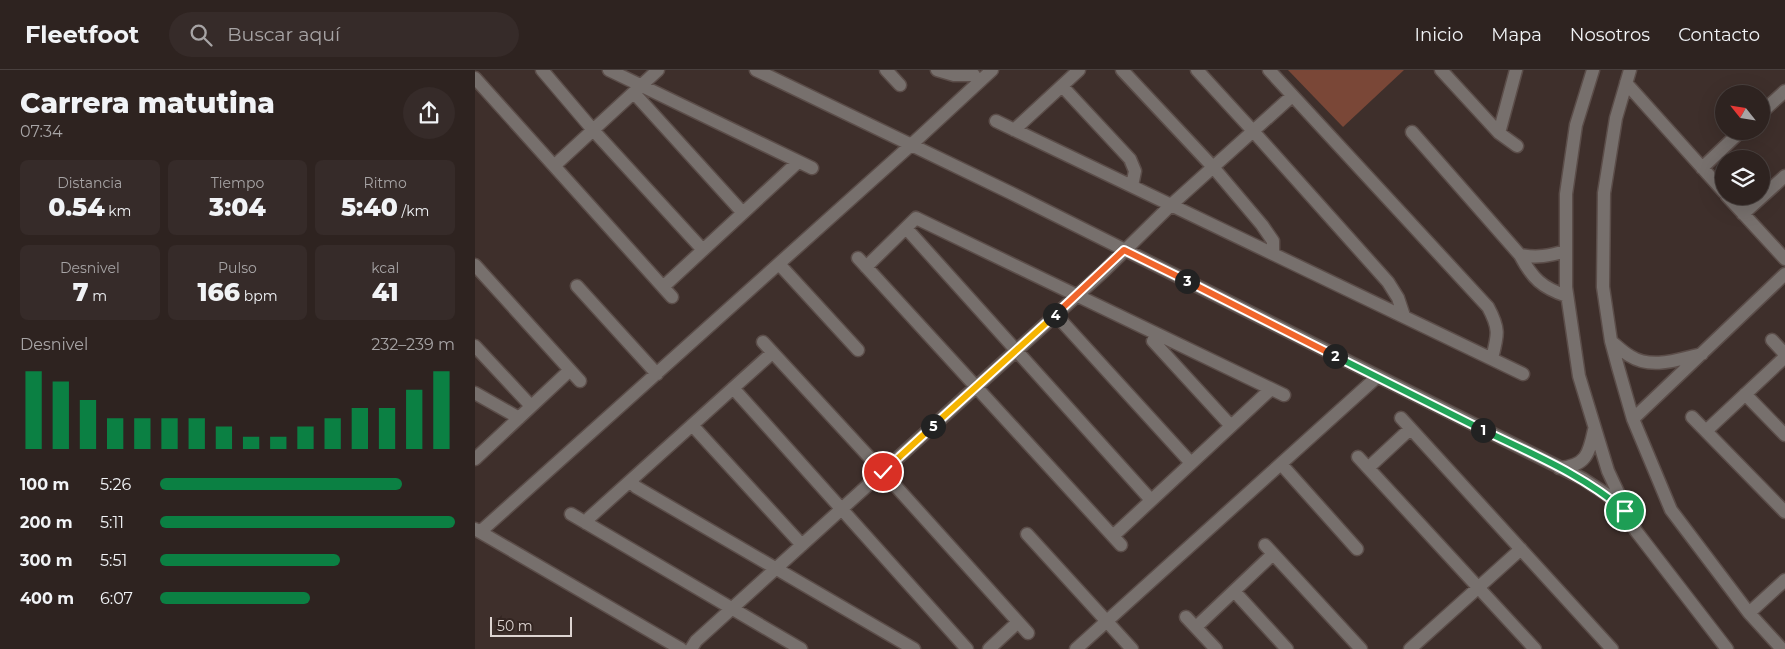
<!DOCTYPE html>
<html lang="es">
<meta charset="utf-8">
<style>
:root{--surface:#2e2320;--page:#362b29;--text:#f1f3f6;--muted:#a7a4a5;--line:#49403e;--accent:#0b8043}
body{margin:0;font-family:Montserrat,sans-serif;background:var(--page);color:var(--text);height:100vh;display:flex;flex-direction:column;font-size:19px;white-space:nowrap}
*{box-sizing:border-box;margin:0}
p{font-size:16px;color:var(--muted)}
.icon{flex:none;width:28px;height:28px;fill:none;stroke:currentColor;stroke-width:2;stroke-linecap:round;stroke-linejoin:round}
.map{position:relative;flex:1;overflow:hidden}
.drawer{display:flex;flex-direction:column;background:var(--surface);width:475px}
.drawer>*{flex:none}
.needle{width:32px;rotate:300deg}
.buttons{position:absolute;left:1240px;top:15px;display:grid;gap:10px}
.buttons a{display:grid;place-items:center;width:55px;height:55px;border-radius:50%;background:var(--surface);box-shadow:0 5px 20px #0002,0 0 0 1px var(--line);font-size:25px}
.scale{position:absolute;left:15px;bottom:12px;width:82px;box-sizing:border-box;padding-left:5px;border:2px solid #ded5d2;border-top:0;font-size:14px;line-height:18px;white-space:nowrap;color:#ded5d2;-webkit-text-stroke:4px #332521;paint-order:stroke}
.pin{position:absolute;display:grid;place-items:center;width:42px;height:42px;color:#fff;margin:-21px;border:2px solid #fff;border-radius:50%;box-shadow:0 1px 5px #0007}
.km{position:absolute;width:25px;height:25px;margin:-12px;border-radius:50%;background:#222;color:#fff;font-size:14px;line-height:25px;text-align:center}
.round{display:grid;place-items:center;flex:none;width:52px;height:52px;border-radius:26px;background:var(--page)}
.summary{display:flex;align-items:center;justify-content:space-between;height:85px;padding:0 20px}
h1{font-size:28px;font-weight:800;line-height:38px}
.stats{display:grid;grid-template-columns:repeat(3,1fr);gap:8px;height:85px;padding:5px 20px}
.stats div{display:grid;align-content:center;border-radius:8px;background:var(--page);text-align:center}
.stats b{font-size:25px;font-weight:800}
.stats small{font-size:14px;font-weight:400}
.stats p{font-size:14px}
.chart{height:140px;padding:10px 20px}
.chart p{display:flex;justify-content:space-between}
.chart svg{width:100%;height:90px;margin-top:5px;stroke:var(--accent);stroke-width:6}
ul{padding:0 20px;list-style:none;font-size:16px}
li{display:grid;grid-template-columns:80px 60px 1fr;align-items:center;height:38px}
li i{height:12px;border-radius:6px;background:var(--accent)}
header{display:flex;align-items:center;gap:30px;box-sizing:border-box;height:70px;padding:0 25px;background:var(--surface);border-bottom:1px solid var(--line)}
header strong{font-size:24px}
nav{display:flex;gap:28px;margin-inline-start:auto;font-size:18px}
.search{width:350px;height:45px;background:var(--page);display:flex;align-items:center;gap:12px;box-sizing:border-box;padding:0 18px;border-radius:28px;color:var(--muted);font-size:19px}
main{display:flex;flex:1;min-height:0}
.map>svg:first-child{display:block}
.green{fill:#7a4737}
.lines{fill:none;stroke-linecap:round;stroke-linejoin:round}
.minor-casing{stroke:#5b4d49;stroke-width:15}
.minor{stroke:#77706d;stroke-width:12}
.split-1-casing{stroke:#fff;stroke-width:10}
.split-2-casing{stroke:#fff;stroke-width:10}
.split-3-casing{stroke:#fff;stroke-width:10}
.split-4-casing{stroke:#fff;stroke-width:10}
.split-5-casing{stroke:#fff;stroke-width:10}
.split-6-casing{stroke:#fff;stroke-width:10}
.split-1{stroke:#22a559;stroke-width:6}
.split-2{stroke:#22a559;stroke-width:6}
.split-3{stroke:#f0652b;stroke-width:6}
.split-4{stroke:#f0652b;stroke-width:6}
.split-5{stroke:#f5b400;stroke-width:6}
.split-6{stroke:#f5b400;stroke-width:6}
</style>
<header>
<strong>Fleetfoot</strong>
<div class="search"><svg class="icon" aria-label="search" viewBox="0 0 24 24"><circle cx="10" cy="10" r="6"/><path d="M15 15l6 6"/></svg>Buscar aquí</div>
<nav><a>Inicio</a><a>Mapa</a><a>Nosotros</a><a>Contacto</a></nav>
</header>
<main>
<section class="drawer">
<div class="summary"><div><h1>Carrera matutina</h1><p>07:34</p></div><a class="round"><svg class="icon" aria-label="share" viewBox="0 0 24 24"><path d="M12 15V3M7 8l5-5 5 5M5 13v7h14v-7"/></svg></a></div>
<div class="stats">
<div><p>Distancia</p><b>0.54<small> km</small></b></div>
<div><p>Tiempo</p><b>3:04</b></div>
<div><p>Ritmo</p><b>5:40<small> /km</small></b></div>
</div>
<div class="stats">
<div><p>Desnivel</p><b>7<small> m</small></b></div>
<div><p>Pulso</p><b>166<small> bpm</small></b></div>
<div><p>kcal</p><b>41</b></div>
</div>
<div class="chart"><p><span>Desnivel</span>232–239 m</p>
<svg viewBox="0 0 160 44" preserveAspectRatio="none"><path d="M5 44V6M15 44V11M25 44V20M35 44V29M45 44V29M55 44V29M65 44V29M75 44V33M85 44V38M95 44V38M105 44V33M115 44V29M125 44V24M135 44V24M145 44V15M155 44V6"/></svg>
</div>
<ul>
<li><b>100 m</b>5:26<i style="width:82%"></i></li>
<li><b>200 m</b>5:11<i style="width:100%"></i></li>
<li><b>300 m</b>5:51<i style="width:61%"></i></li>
<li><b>400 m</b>6:07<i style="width:51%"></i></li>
</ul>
</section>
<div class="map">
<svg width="1310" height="579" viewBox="0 0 1310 579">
<rect width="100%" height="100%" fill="#3e2f2b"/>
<path class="green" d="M813,0H929L868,57Z"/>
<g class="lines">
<defs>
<path id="minor" d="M67,0L118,60L228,180
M134,0L337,98
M281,0L536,123L1108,409L1131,424L1150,441
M411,0L425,15
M462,0L479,5H499
M647,0L738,97L787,155L798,171V184
M722,0L778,61L913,212L923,228L929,246
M794,0L1013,237C1025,259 1023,265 1017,288
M966,0L1024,63L1042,76
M1118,0L1101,55L1091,124V217L1104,306L1133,401L1161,461L1252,579
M1155,0L1141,48L1129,123L1128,217L1136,271L1143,297L1158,349L1196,440L1274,543L1307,579
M0,8L197,227
M1151,13L1249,122
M587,16L655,89L660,101L657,116
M159,23L268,143
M1286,43L1310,21
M521,51L1048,304
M539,60L604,0
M937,62L1045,185C1057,208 1067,218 1092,226
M1024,63L1041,0
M79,96L183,0
M1227,98L1266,61
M1252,126L1310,189
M1268,144L1310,106
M431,158L676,430
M1045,185C1063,188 1073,186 1091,181
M383,188L646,475
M304,194L383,280
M0,195L105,311
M391,197L441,148L809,325
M102,216L182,304
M188,217L323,92
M581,245L716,393
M681,264L678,271L756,356
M1297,270L1310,284
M1136,271C1142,276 1148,282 1155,286C1177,300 1204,289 1227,284
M288,272L408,402L553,563
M0,276L56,336
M258,318L492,579
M0,323L44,348
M1270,324L1310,365
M1217,347L1310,442
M926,348L1137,579
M1158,349L1310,204
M217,355L327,475
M1231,361L1310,287
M883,387L1060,579
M0,389L94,301
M806,394L882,479
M893,398L935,359
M1084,398C1111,396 1114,384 1119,360
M155,411L161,417L439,579
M96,444L326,579
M111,453L114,448L297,283
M0,459L206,579
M5,462L436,75L517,0
M552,464L657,579
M638,466L796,319
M790,475L886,579
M759,521L812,579
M1274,543L1310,510
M711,547L741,579
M721,557L798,484
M216,579L221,571L629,201L696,135L817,26
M514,579L543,552
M601,579L902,307
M935,579L1046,479"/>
</defs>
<use href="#minor" class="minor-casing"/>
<use href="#minor" class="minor"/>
</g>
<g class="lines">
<defs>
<path id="split-1" d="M1008,360C1057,384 1109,405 1150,441"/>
<path id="split-2" d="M860,286L1008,360"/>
<path id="split-3" d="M712,211L860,286"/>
<path id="split-4" d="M580,245L649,180L712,211"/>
<path id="split-5" d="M458,356L580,245"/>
<path id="split-6" d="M408,402L458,356"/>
</defs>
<use href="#split-1" class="split-1-casing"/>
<use href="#split-2" class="split-2-casing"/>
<use href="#split-3" class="split-3-casing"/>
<use href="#split-4" class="split-4-casing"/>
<use href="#split-5" class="split-5-casing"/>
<use href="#split-6" class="split-6-casing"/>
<use href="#split-1" class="split-1"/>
<use href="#split-2" class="split-2"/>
<use href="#split-3" class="split-3"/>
<use href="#split-4" class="split-4"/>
<use href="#split-5" class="split-5"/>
<use href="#split-6" class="split-6"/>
</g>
</svg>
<div class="buttons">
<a><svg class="needle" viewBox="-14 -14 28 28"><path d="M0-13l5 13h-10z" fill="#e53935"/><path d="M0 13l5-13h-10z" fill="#a7a4a5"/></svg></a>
<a><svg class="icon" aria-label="layers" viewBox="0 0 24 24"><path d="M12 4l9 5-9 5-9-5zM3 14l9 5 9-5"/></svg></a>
</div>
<div class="scale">50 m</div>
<div class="pin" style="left:1150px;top:441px;background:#1e9e55"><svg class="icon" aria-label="arrive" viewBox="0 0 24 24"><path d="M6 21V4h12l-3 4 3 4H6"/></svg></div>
<div class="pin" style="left:408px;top:402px;background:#d93025"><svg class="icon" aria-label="check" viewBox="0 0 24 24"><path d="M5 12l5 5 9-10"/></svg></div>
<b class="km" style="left:1008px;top:360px">1</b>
<b class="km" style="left:860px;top:286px">2</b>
<b class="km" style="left:712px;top:211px">3</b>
<b class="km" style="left:580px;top:245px">4</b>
<b class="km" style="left:458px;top:356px">5</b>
</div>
</main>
